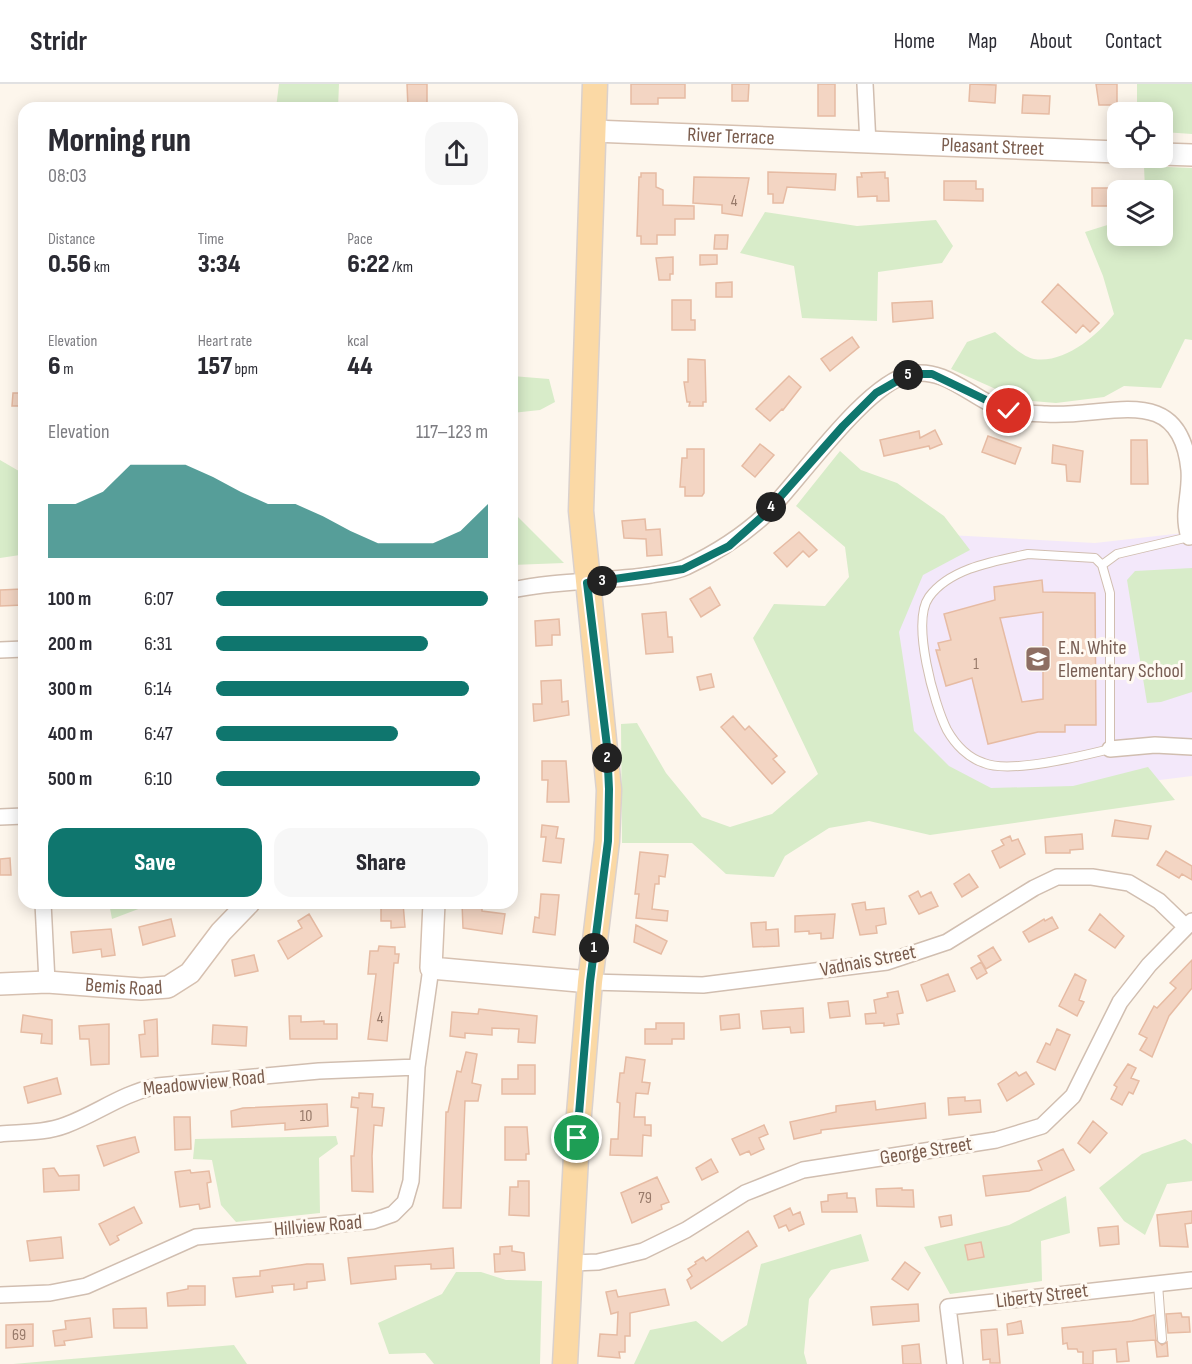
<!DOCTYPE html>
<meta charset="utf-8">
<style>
:root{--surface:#fff;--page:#f7f7f7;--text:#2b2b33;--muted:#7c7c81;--line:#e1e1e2;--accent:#0f766e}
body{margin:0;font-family:"Sofia Sans Condensed",sans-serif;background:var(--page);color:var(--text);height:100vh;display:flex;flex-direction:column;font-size:22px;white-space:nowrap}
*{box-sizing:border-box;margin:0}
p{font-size:20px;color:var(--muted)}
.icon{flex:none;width:33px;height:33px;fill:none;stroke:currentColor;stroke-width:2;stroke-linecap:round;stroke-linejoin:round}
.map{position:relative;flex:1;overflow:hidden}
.side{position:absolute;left:18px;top:18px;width:500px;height:807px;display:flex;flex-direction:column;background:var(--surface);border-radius:18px;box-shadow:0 3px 15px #0003}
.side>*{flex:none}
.controls{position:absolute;left:1107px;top:18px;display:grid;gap:12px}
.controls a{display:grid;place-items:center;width:66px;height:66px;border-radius:12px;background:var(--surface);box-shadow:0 3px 15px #0003;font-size:30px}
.pin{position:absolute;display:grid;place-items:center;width:51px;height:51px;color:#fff;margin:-26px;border:3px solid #fff;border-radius:50%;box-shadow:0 2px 6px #0007}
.km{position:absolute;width:30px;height:30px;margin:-15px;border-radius:50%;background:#222;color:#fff;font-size:16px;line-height:30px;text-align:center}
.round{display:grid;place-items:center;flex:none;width:63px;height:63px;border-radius:18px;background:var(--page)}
.head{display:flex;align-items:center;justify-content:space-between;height:102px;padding:0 30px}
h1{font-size:33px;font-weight:800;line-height:45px}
.figures{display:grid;grid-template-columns:repeat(3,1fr);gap:9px;height:102px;padding:6px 30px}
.figures div{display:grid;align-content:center}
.figures b{font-size:26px;font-weight:800}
.figures small{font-size:16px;font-weight:400}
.figures p{font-size:16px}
.chart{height:168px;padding:12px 30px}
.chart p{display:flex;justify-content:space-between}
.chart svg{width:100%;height:108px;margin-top:6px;fill:var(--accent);opacity:.7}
.action{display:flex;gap:12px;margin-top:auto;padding:12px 30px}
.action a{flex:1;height:69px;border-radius:18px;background:var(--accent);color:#fff;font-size:24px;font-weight:800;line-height:69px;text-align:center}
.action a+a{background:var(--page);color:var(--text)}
ul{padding:0 30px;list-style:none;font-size:20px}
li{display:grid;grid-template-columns:96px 72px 1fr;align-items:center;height:45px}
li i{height:15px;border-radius:8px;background:var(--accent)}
header{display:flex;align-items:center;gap:36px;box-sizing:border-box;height:84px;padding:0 30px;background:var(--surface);border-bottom:2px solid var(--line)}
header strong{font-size:28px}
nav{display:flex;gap:33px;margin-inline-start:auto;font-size:21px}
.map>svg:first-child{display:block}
.education{fill:#f3e8fa}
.green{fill:#d8ecc9}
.building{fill:#f3d5c3;stroke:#e6bba3;stroke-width:1.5;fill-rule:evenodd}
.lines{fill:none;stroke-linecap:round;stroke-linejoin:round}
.lane-casing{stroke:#d1beb0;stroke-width:10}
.street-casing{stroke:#d1beb0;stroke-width:18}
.secondary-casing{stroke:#d6c0b0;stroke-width:24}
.primary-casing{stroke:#dad1cd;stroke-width:27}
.lane{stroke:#fff;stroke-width:8}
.street{stroke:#fff;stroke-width:15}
.secondary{stroke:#fff;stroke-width:21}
.primary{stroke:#fbd9a5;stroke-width:24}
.route-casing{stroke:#fff;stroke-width:12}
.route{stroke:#0f766e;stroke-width:8}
.labels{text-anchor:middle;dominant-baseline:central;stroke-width:6;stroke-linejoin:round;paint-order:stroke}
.number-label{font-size:16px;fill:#987a6a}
.street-label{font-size:20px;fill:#7a5c4d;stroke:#fffaf3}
.education-label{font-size:20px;fill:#785e54;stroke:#fffaf3;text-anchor:start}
</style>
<header>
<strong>Stridr</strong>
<nav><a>Home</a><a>Map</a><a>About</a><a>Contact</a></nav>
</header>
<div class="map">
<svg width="1192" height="1280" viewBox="0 0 1192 1280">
<rect width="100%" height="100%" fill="#fdf6ec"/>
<path class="education" d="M875,447L1095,459L1192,448V692L896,729Z"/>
<path class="green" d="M279,0H339L338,24H276Z
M1137,0H1192V50L1163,48L1162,28H1137Z
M1144,82L1192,84V256L1185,255L1161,304L1124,302L1104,313L1056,319L1020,316L951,285L967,258L995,248C1005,256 1022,273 1034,275C1064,280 1097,252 1114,230L1103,192L1085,148L1117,138L1118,152H1162V106H1145Z
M765,128L857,142L936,136L953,162L942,179L878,188L877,237L802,234L794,182L740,169Z
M512,292L549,295L555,318L540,326L512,329Z
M840,367L861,386L897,399L944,432L970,466L923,491L899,548L914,647L949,682L991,704L1073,702L1148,683L1175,716L930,751L869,737L829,744L785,772L774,793L726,790L692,759H622L621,640L637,639L666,689L702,733L730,743L772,730L818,690L753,554L774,520L825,522L849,493L845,463L796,422Z
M0,376L24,390V475L20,471L0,474Z
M512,427L564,479L512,481Z
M1192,484V608L1161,618L1147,619L1127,496L1135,487Z
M109,819H143L141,824L112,835Z
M336,1052L338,1060L319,1074L320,1129L236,1138L221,1121L212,1076L193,1075L195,1055Z
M1185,1055L1192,1060V1097L1167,1100L1145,1151L1124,1137L1099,1104L1142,1070Z
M1066,1112L1070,1149L1041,1157L1042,1197L950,1210L924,1163L1009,1141Z
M861,1150L869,1177L831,1186L809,1215L804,1269L807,1280H634L650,1246L696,1237L722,1258L747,1241L761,1180Z
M456,1188H481L506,1196L542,1197L540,1280H434L425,1269L389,1270L378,1239L442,1210Z
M234,1261L247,1280H13Z"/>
<path class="building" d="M407,0H427V24H408Z
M631,0H685V14H658V20H631Z
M732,0H749L748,17H732Z
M818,0H835V32H818Z
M970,0L996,1L995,19L969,17Z
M1096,0H1117V21H1099Z
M1023,11L1050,12L1049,30L1022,29Z
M768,88L836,90L835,106L787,103L783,119H773V110H768Z
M885,88V94H888L889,117H877V112L858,113L857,93H862L861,89Z
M641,89H656V103L663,106V121L694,122V135H675V151H657V160H641V152H637L639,93H641Z
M694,93L749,94L742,132L722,129V121L693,119Z
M944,97H976V105H983V117L944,116Z
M1092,104H1118V122H1092Z
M715,151H728L727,165H714Z
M700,171H717V180L700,181Z
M673,173V190H670V196H659L656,174Z
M732,198V213H716V199Z
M1058,200L1099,239L1090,248L1083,241L1076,249L1042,218Z
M672,216H691V236H695V246H672Z
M932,217L933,234L893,238L892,219Z
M852,253L859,263L830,287L821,275Z
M688,275L705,276L706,318H703V322H689L690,318H687L684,298H688Z
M789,292L801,303L783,326L782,325L770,337L756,325Z
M13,309H24V322H12Z
M935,346L942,360L930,365L929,362L884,372L880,356L919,347L920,354Z
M988,352L1021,364L1015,380L982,368Z
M1131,356H1147L1148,400H1131Z
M760,360L774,371L755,393L742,382Z
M1053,361L1083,367L1080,398L1067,397L1066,381L1052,379Z
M687,365H704V409L702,412H685V403H680L682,374H687Z
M645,435L646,446L660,445L662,471L647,472L646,455L624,454L622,437Z
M799,448L817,466L809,473L803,467L787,483L774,469Z
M1042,496L1043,508L1095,509L1096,641H1065V648H1038L988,660L972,594L946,602L936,566H940L938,559L951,556L944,530L995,516L994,503ZM1043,528V615L1022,618L1000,534Z
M710,503L720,521L701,533L690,515Z
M22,505L23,521L0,522V506Z
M666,528L668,553H672L673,568L646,570L642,530Z
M559,535L560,551H552V561L536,562L535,537Z
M711,590L714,603L700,606L697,593Z
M561,596L562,618L568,617L569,631L534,637L533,620H542L541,597Z
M733,632L745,646L749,642L777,672L773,675L785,688L772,700L721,643Z
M542,677H566L569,718H547L548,696H542Z
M1115,736L1151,742L1148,755L1112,752Z
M542,741L558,743L556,754L564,755L561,779L543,777L546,753H541Z
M1082,750L1083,765L1070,766V769H1046L1045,753Z
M1010,752L1012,757L1018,755L1025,770L1000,784L992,767L1004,761L1001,756Z
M1166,767L1192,782V796L1182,790L1179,794L1157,781Z
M640,768L668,771L665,793L659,792V800H655L652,825L668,827L667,837L636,834L639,810H635Z
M10,774L11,791H0V775Z
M969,790L978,803L962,813L954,800Z
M918,807L921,813L931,808L938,822L919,830L909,812Z
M541,810L559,811L555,851L533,848L535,833L539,834Z
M865,818L866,826L884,824L886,840L876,842L877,849L860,851L852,820Z
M381,819H403L405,843L391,844V837H381Z
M462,819H475L482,821V827L505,830L502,850L463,844Z
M309,830L322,852L288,875L278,857L302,844L298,837Z
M835,830L833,854L821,855V849L809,850V847L795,848V832Z
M1100,830L1124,852L1115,864L1089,846Z
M1052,833L1058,844L1029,858L1023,848L1044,835L1045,837Z
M171,835L175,852L143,861L139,843Z
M766,838V846L778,845L779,862L753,863L751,839Z
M636,841L667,857L661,870L634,858Z
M111,845L115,871L102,873L101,865L73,869L71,848Z
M379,862L395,863V870H399L398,879H394L387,957L368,955L376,890H368L370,867H378Z
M993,863L1001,876L986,885L978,872Z
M254,871L258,887L235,892L232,876Z
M1192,876V904L1169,932L1152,973L1140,966L1147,954L1139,950L1154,922L1157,924L1176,904L1170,899Z
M981,878L987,889L977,895L971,884Z
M948,890L955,907L927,917L921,901Z
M1075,890L1086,896L1079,916L1084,918L1077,932L1059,922Z
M898,907L903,929L897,930L899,940L884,942V939L866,940L865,930L876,929L874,916L888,913L887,909Z
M848,917L850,932L830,934L828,919Z
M803,924L804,948L791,949L790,943L763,945L761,927Z
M479,925L537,932L535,959L518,958L519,945L492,944V951L465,949V954L450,952L452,928L478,930Z
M739,930L740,944L721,946L720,932Z
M23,931L52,936V960L41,959L42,950L21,948Z
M289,932H301V938L324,937V940H337V955H290Z
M157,935L158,972L141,973L139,951L145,950L144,937Z
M656,939H684V955H672V960H645V945H656Z
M109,940V980L91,981L89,955H80L79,942Z
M213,941L247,943L246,962L212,960Z
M1057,945L1070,951L1055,986L1037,978L1046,959L1050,961Z
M466,968L477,970L472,999L481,1001L478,1017H465L461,1124H443L446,1028H448L457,987L461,988Z
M626,973L645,976L642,998L650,999L648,1010L636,1009L634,1033H645V1041H651V1052L643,1051L642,1072L610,1071L611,1055H618L620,1019L617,1018L620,989H624Z
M1128,980L1136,984L1131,994L1139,997L1133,1010L1129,1008L1122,1021L1111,1015L1117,1003L1114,1001Z
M518,981H535V1010H502V995H518Z
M1016,988L1019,992L1026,988L1034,1000L1007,1017L998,1000Z
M57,994L61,1010L28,1019L24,1003Z
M359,1009L373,1010L372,1023L384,1024L382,1042L374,1041L372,1072L373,1108L352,1107L351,1072H354L358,1024L351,1023L352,1013L359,1014Z
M965,1013V1017L980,1016L981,1028L949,1031L948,1014Z
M875,1017L876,1026L925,1019L926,1034L821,1046V1049L794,1055L790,1038L836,1028V1022Z
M327,1020L328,1042L285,1046V1039L232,1043L231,1027L243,1024Z
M174,1033H190L191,1065L175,1066Z
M1093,1037L1107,1049L1090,1069L1078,1059Z
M764,1041L768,1050L759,1054L764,1065L751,1071L749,1067L740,1071L732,1055Z
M505,1043H527L529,1070H526V1076H505Z
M135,1053L139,1068L104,1082L97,1062Z
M1063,1065L1074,1086L1029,1107L986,1112L983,1092L1042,1086L1038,1077Z
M711,1075L718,1088L702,1096L696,1084Z
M54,1084L59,1092L79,1091V1106L44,1108L43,1085Z
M190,1086L191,1089L209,1087L211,1098L207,1099L210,1123L200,1125L199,1120L180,1123L175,1088Z
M657,1093L669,1118L661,1121L662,1125L632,1139L621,1109Z
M518,1097H529V1132L509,1131L510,1103H518Z
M902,1104V1106H913L914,1123L877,1122L876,1105Z
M847,1109V1114H855L857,1128H822L821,1118L828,1117V1111Z
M134,1123L142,1139L117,1152L119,1156L110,1161L99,1140Z
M790,1124L793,1131L800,1128L804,1140L789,1147L786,1141L779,1144L774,1132Z
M1192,1127V1139L1185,1140L1188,1163L1160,1162L1157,1131Z
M951,1131L952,1141L941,1143L939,1133Z
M1118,1142L1119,1160L1100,1162L1098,1144Z
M748,1147L757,1162L691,1205L687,1196L692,1192L688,1185L696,1180L695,1178L703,1173L706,1177Z
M61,1153L63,1174L30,1177L27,1157Z
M981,1158L984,1173L968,1176L965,1161Z
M512,1162V1167L524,1169L525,1186L495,1188L494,1170H500V1163Z
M453,1164L454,1184L431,1185V1180L395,1182L396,1195L351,1200L348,1174Z
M905,1178L920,1189L908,1206L892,1195Z
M307,1180H323L325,1196L307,1198V1204L294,1206V1200L272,1202L273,1208L236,1213L233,1194L260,1192V1187Z
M188,1202H205V1221L168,1222L167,1209L188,1205Z
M665,1205L669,1221L630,1229V1252H625V1268H619L620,1274L598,1272L600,1250L617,1251L618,1228L611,1230L606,1208L616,1206L618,1213Z
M918,1220L919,1237L873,1241L871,1223Z
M146,1224L147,1244H114L113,1225Z
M1181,1229L1182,1233H1189L1190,1248L1168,1249L1166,1230Z
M1154,1231L1156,1256L1162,1261L1167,1258L1168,1272L1157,1273L1155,1256L1127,1258L1129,1277L1117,1278L1116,1265L1093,1267V1280H1083V1268H1078L1077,1265H1068L1067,1259L1063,1260L1062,1244L1132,1237Z
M90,1234L92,1253L64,1257L65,1261L55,1262L53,1247L66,1245L65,1237Z
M1021,1237L1023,1249L1008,1251L1007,1240Z
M33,1240V1262L6,1264V1241Z
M997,1245L1000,1279H990V1275L983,1276L981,1246Z
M919,1260L921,1280H903L902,1262Z"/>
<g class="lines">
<defs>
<path id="lane" d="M1028,470L1095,474L1102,481L1110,509V665C1082,672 1010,690 984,679C968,674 955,660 947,646C934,620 911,538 929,513C950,484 995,477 1028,470Z
M1102,481L1117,470L1189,453
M1158,1200L1162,1255"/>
<path id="street" d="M865,0L868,60
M512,506C556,496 604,498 651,491C662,489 676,488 686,483C716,469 741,453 765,431C799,397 865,300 910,290C948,282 976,320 1010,327C1022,330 1035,329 1046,330C1106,335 1180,295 1189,386C1191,411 1181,428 1189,453
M0,566L24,565
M1110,665L1155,661L1192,663
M0,733L24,732
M43,819L47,898
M590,898L703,901L887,878L947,858L1034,804L1057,793H1092L1129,799L1159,817L1185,842
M0,1050C22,1048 45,1049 66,1041C98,1029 121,1010 157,1002L319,987L417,983
M572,1179L598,1178L643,1167L686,1146L745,1109L803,1086L996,1056L1042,1042L1073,1012L1120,918L1149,881L1192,837
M0,1211L50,1209L86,1202L196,1153L373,1137L393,1130L405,1118L411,1097L417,983L431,884
M955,1280L948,1223L1192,1196"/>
<g id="secondary">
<path id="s1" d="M593,47L1118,68"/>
<path d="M1162,70L1192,71"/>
<path d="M434,819L431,884L590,898"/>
<path id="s2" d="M0,900L47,898L141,905L168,903L190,889L221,848L249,819"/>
</g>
<path id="primary" d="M565,1280L577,1054L590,898L607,757L609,706L581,427L595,0"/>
</defs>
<use href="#lane" class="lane-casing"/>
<use href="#street" class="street-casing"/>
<use href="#secondary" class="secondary-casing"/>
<use href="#primary" class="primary-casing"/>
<use href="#lane" class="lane"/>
<use href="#street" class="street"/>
<use href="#secondary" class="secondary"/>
<use href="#primary" class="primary"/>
</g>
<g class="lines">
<defs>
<path id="route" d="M577,1054L590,898L608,757L609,705L607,662L587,499L683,485L729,462L765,430L843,342L876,309L909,290H932L1009,327"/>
</defs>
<use href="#route" class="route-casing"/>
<use href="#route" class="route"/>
</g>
<defs>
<symbol id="school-square" viewBox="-11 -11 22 22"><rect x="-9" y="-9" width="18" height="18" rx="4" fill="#8d6e63" stroke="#fffaf3"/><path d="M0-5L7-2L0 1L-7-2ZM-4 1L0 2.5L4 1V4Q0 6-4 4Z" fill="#fff"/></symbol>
</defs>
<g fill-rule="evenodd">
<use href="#school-square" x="1023" y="560" width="30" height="30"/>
</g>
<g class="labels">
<g class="number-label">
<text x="734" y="117">4</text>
<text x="976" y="580">1</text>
<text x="380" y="934">4</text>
<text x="306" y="1032">10</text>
<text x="645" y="1114">79</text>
<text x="19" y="1251">69</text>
</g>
<g class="street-label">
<text stroke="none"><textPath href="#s1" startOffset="138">River Terrace</textPath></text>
<text stroke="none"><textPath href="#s1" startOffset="400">Pleasant Street</textPath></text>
<text transform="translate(868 877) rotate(-11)">Vadnais Street</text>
<text stroke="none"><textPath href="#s2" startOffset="124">Bemis Road</textPath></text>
<text transform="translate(204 999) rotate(-6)">Meadowview Road</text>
<text transform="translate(926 1067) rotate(-9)">George Street</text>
<text transform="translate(318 1142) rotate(-5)">Hillview Road</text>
<text transform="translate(1042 1212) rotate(-7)">Liberty Street</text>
</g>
<g class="education-label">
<text x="1058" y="564">E.N. White<tspan x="1058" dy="23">Elementary School</tspan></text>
</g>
</g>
</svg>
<div class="controls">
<a><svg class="icon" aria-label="locate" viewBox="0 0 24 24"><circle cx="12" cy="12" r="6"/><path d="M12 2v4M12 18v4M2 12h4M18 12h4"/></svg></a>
<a><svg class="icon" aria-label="layers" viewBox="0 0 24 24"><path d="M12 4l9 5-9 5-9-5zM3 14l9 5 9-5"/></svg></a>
</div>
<div class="pin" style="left:577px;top:1054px;background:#1e9e55"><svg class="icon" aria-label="arrive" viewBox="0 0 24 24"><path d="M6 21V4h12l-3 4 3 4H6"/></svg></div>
<div class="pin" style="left:1009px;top:327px;background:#d93025"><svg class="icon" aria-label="check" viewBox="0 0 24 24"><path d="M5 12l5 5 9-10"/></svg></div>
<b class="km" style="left:594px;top:864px">1</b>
<b class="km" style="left:607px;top:674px">2</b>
<b class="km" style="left:602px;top:497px">3</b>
<b class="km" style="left:771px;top:423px">4</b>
<b class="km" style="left:908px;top:291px">5</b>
<section class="side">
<div class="head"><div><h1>Morning run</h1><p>08:03</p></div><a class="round"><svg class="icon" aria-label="share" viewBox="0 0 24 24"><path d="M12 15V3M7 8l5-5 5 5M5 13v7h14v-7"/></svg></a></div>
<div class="figures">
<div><p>Distance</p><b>0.56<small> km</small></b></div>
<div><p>Time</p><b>3:34</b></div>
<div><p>Pace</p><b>6:22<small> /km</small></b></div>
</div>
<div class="figures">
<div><p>Elevation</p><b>6<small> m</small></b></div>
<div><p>Heart rate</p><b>157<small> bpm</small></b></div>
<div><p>kcal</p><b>44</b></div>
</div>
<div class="chart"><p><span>Elevation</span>117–123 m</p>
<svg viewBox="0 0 160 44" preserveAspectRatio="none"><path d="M0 44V22L10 22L20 17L30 6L40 6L50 6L60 11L70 17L80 22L90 22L100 27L110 33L120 38L130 38L140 38L150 33L160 22V44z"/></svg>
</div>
<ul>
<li><b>100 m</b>6:07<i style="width:100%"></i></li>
<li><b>200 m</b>6:31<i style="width:78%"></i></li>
<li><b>300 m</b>6:14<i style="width:93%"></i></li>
<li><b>400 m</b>6:47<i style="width:67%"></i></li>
<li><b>500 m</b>6:10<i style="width:97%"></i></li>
</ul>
<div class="action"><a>Save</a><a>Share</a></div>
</section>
</div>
